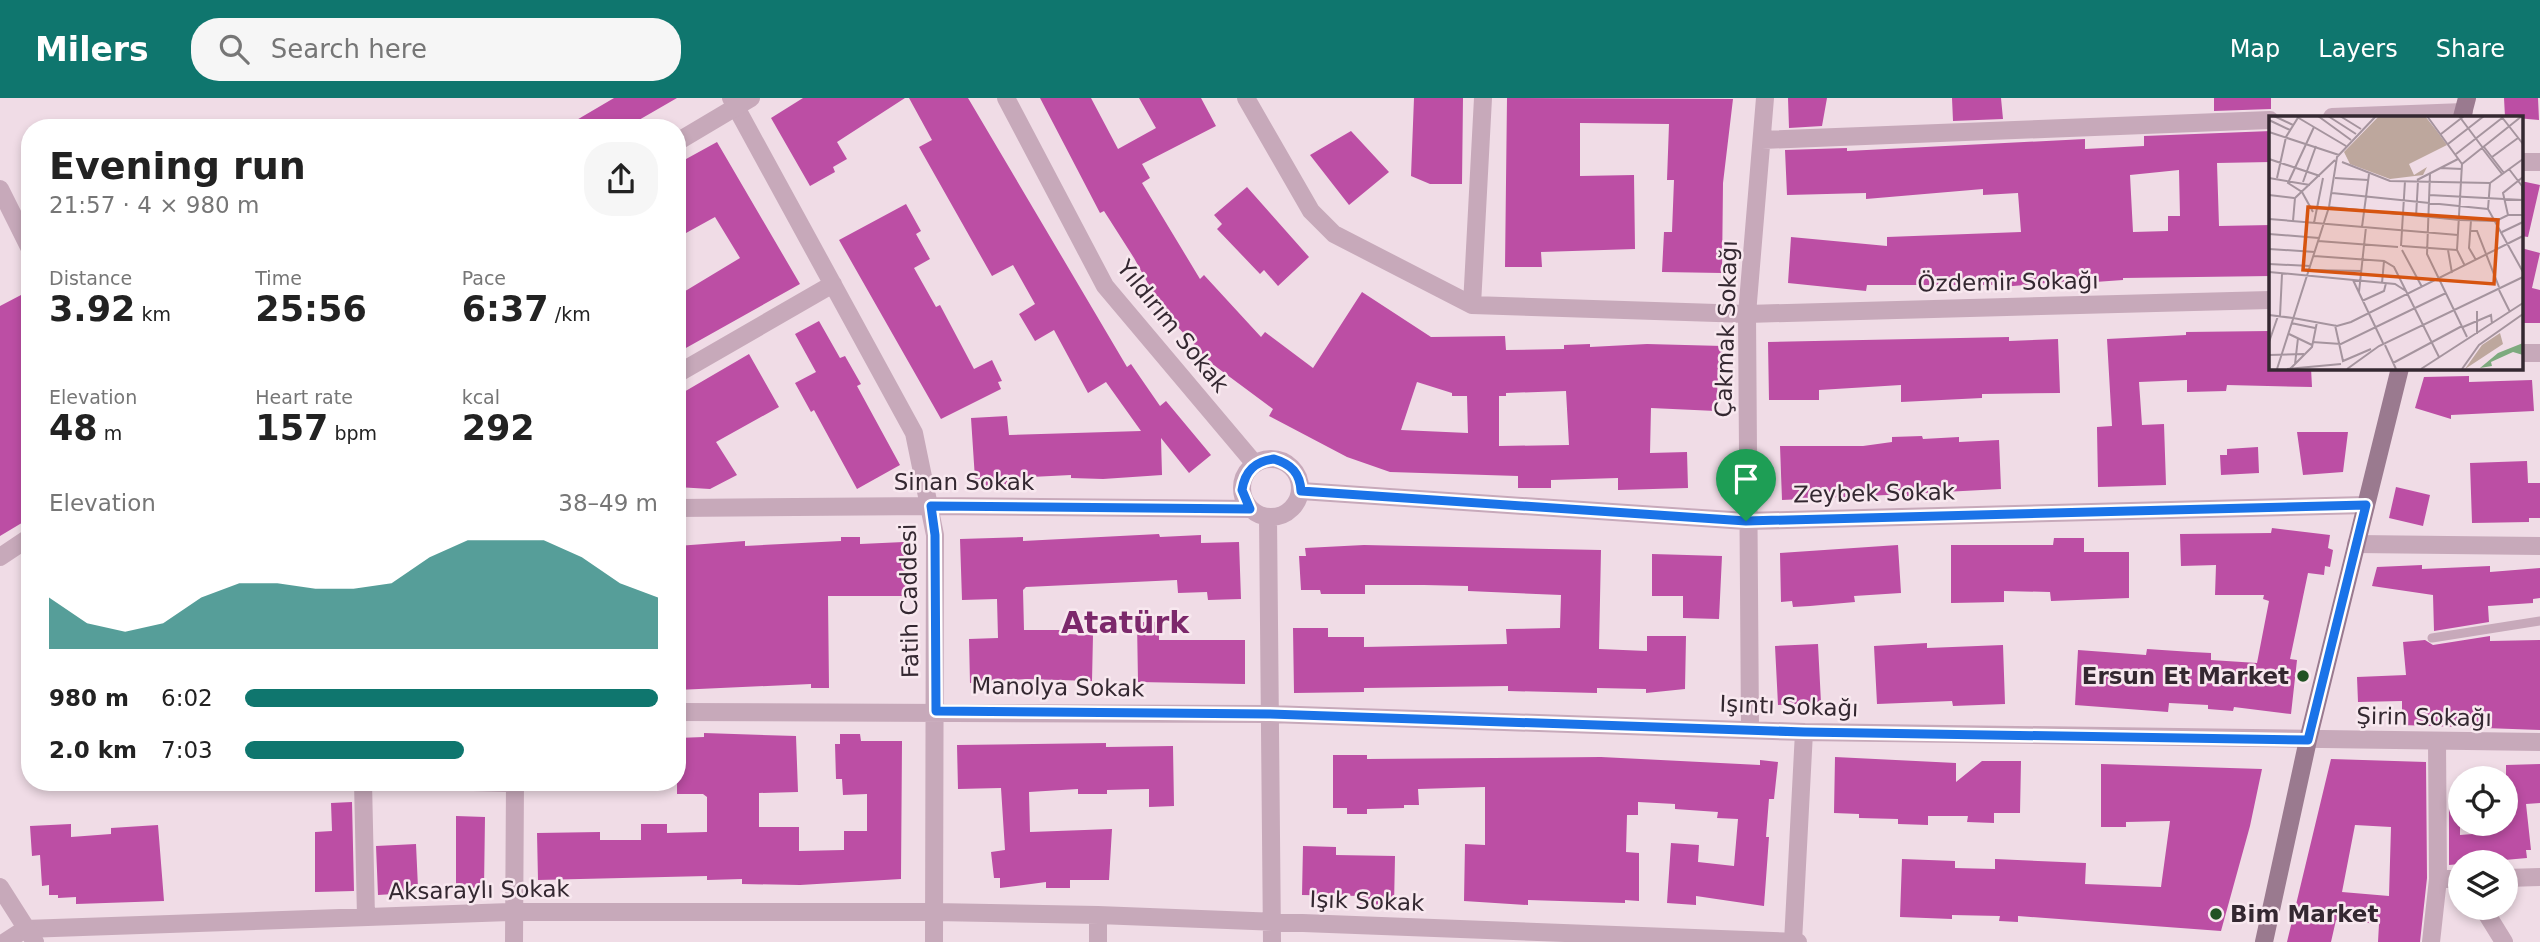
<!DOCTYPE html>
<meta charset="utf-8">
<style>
:root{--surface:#fff;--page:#f6f6f6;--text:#222;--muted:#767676;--accent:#0f766e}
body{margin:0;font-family:"DejaVu Sans",sans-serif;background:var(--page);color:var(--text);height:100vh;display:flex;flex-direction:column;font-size:26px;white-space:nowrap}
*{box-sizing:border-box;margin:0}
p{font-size:23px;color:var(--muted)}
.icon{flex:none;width:38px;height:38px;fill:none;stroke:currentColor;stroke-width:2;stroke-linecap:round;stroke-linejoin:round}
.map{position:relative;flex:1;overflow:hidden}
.side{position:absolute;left:21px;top:21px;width:665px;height:672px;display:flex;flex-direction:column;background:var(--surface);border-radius:28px;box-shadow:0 4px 10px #0003}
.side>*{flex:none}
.tools{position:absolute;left:2448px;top:668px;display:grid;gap:14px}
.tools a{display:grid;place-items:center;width:70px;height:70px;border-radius:50%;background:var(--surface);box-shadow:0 4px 10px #0003;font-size:35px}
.pin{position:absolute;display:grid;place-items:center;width:60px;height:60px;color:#fff;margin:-72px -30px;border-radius:50% 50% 50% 0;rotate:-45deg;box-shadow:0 0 7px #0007}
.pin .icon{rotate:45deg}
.round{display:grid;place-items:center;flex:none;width:74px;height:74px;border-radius:28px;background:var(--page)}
.head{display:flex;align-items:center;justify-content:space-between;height:119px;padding:0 28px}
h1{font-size:38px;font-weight:600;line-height:52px}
.metrics{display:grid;grid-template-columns:repeat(3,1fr);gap:10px;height:119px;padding:7px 28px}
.metrics div{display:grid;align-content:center}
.metrics b{font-size:35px;font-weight:600}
.metrics small{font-size:19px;font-weight:400}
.metrics p{font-size:19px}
.chart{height:196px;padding:14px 28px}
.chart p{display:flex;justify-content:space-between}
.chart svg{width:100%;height:126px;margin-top:7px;fill:var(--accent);opacity:.7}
ul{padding:0 28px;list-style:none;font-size:23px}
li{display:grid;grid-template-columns:112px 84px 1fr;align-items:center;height:52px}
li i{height:18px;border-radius:9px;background:var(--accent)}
header{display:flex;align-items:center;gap:42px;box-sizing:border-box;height:98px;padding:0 35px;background:var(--accent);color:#fff}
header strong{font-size:33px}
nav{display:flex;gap:38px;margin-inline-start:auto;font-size:24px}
.search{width:490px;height:63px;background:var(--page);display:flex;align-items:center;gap:18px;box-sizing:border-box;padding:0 24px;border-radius:28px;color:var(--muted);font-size:26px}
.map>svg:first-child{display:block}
.building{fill:#bc4ea4;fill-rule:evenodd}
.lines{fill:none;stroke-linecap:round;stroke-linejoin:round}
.service{stroke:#c7a9ba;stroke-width:9}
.minor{stroke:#c7a9ba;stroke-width:18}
.tertiary{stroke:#c7a9ba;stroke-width:18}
.secondary{stroke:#9a7a8f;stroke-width:18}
.route-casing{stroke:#fff;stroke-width:14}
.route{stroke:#1a73e8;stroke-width:9}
.poi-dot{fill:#215223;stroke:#f8e8ef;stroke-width:2.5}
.labels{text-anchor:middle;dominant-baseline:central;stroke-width:5;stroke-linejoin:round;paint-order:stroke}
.street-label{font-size:23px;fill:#342831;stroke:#f8e8ef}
.poi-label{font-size:23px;font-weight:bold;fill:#342831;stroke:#f8e8ef;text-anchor:end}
.district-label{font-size:30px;font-weight:bold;fill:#7c286b;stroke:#f8e8ef}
.inset-road{fill:none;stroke:#a5949e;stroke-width:2}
.view{fill:#d65410;fill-opacity:0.15;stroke:#d65410;stroke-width:3.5}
.inset-edge{fill:none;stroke:#342831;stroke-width:3.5}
</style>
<header>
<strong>Milers</strong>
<div class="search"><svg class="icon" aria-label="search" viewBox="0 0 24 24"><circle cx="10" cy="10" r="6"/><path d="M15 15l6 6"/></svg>Search here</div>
<nav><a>Map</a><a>Layers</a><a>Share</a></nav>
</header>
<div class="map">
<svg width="2540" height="844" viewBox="0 0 2540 844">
<rect width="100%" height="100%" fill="#f0dce6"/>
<path class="building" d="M614,0H677L625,30H563Z
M803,0H905L837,44L847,61L833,69L835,74L810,88L771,20Z
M909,0H968L1127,269L1131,266L1160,308L1166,303L1211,357L1189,375L1161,340L1162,377L1103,381L1071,380V377L1011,380L1012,386L981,388V381H975L971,320L1007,318L1009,337L1141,333L1106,284L1088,295L1054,232L1035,243L1019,216L1035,206L1013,167L992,178L919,49L932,42Z
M1040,0H1091L1118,51L1156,30L1139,0H1201L1216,28L1142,66L1150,80L1142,85L1200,181L1204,177L1261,239L1265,234L1313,270L1362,194L1431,239L1505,238L1506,252L1564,251V247L1590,246V249L1647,246L1723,248L1722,279H1718L1716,313L1651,310L1650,355L1687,354L1688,390L1618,392V380L1551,382V390H1518V378L1390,374L1347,359L1269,318L1273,311L1211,265L1163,213L1134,160L1104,113L1100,115ZM1417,284L1452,295V298H1467L1468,335L1401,332ZM1566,293L1569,347L1499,348V298H1506V295Z
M1414,0H1463L1462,86H1430L1411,78Z
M1507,0L1733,1L1723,85L1722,175L1662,174L1664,134H1672L1674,82H1667L1669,26L1580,25V78L1634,77L1635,151L1541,154L1542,169H1505Z
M1788,0H1827L1822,28L1789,30Z
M1952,0H2001L2003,21L1953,23Z
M2214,0H2271V11L2214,13Z
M2504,0H2538L2539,22L2505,19Z
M1351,33L1389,74L1349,107L1310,57Z
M2271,33V64L2217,65L2219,128L2271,127V178L2123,180V182L2095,184V181L2001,189L2000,187H1867L1866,193L1788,185L1791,139L1887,148V139L2021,134L2018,95L1983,97V91L1866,101V95L1787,97L1785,52L1847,50V53L2085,41V51L2144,48V38ZM2179,72L2180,118H2168V133L2133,134L2130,77Z
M717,44L800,186L677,255V198L740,160L715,119L677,140V66Z
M2521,83L2540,87L2528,139L2521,138Z
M1247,89L1309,159L1278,188L1264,172L1260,176L1217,131L1222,126L1214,117Z
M906,106L921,133L916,136L930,161L914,170L936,209L940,207L974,271L992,262L1002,283L998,284L1001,291L941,321L839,142Z
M2521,150L2540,155L2532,190L2540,192V225H2521Z
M21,197L30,214V420L0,438V208Z
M819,223L840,260L845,258L861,286L857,288L900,367L857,391L814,312L811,314L795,285L816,274L795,236Z
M2269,233L2270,270H2311L2312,289L2227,287L2226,293L2187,294V282L2139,284L2142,327L2164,326L2166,387L2098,389L2097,329L2112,328L2107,241L2186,237V234Z
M2009,239V243L2058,241L2060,295L1982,296V300L1901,304V287L1819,292V302H1769L1768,244Z
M749,256L779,309L716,344L737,377L710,391L677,389V298Z
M2469,278V284L2532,282L2534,313L2451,317V321L2415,310L2424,279Z
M2297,334H2348L2343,374L2303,377Z
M1922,338L1923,341L1959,339V344L1999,342L2001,391L1925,395V398H1907V396L1782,402L1780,348H1863L1892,344V339Z
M2258,349L2259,375L2221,377L2220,357H2227V351Z
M2527,363L2528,385H2540V420H2529V424L2472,425L2470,365Z
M2396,389L2430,397L2423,428L2389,420Z
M2272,430L2330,437L2328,450L2333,452L2330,469L2325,468L2324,477L2308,475L2290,561L2297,562L2291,616L2234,609L2233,613L2208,611V607L2169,605L2168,614L2075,607L2078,552L2146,557L2147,551L2192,554L2211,555V562L2257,565L2269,503L2263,501L2264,497H2215L2216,467L2181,468L2180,436L2271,435Z
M1159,436L1160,439L1201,437V445L1239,444L1241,501L1208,502L1207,494L1178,495L1177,482L1026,489L1023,492L1024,532H1065V536L1093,537L1092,583L1026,581L970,585L969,541L998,540L997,501L962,502L960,441L1023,439V443Z
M841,439H860V446L904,444L906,498H828L829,590H811V586L677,592V448L745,443V448L841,443Z
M2054,440H2084V454H2129V500L2051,503L2050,494L2004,493V504L1951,505V447H2053Z
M1364,447L1601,452L1599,551L1647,553V538H1686L1685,591L1646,595V591L1597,590V595L1508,593V588L1364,590V594L1294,595L1293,530H1328V539H1364V549L1507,546L1506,531L1560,530L1561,497L1468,493V488L1424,487H1365V496H1321L1320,492H1301L1299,458H1306L1305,450Z
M1898,447L1901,495L1854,498L1855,504L1810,508L1793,509L1792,503L1781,504L1780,455Z
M1652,456L1722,458L1719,521L1683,520V498H1652Z
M2422,467V471L2490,468V474L2540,470V500L2533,501V505L2488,508L2489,524L2434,533L2433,497L2372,488L2377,469Z
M1137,524H1159V542H1245V586L1138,584Z
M2490,538V543L2540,542V632L2402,627V603L2358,604L2357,579L2406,577L2403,544L2425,542L2433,547Z
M1927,545V550L2003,547L2005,606L1953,608L1952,603L1877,606L1874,548Z
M1818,546L1821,605L1778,607L1775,548Z
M704,635L796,638L798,694L759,695V729H799V753L844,752V733H867V696L843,697L842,681H836L835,646H840V636H860L861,643H902L901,781L800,787L742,786V781L707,782V778L538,782L537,735L600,734V742H641V726H667V735L707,734V699L703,696H677V640L704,639Z
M1106,645V649L1173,648L1174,708L1149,709V691L1107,692V696H1078V691L1029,694L1030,734L1112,731L1109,782H1070V790H1046V784L1000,790V780H994L991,754L1005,752L1001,690L958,691L957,647Z
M1333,657H1367V661L1601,659L1760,667V662L1778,664L1774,701H1769L1766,739H1769L1764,808L1696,798V807L1667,805L1671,745L1699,747L1698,764L1734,768L1738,721L1717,720L1718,714L1675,711V706L1638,704V717H1627L1626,754L1639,755V803L1625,802V805L1528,802V807L1464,803L1465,746L1485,747V689L1418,691L1419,707H1404V710L1367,711V716H1347V710H1333Z
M1835,659L1956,665V684L1982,663H2021L2020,715H1994V725L1967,724L1968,718H1928V727L1898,726V721L1859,720V716L1834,715Z
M2331,661L2426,664L2427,780L2420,844H2378L2379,826L2336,822L2331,844H2287ZM2355,727L2391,729L2389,798L2342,794Z
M2101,666L2262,671L2250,728L2221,833L2018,818V824L1999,823L2000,818L1952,817V821L1900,819L1902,761L1955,763V770L1995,771V761L2086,765L2085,786L2161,789L2170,723L2126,724V729H2101Z
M2540,666V705L2526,706L2531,752H2526L2527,760L2449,767V695H2460V737L2498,734V730L2506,729V667Z
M352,704L354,793L315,794V734L332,733L331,705Z
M456,718L485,719L484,790H456Z
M71,726V739L111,736V730L158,727L164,803L76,806V799L58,800V797H49V787L42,788L40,757L32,758L30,728Z
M416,746L418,790L409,791V795L378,797L376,748Z
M1303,748L1336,749V757L1395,758L1394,807L1360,806L1361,798L1302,797Z"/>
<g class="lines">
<path class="service" d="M2432,540L2540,523"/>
<path class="minor" d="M731,0L914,335L935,437L934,844
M1006,0L1105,188L1255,366
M1246,0L1311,113L1334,136L1472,207L1747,216L2270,202
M2332,19L2464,14
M1762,42L2270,22
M2521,64H2540
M0,91L30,151
M1472,207L1483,0
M2521,255H2540
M677,276L833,186
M1242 390a29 29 0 1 1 58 0a29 29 0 1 1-58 0Z
M1301,393L1746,423L2366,407
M677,410L931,408L1250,411
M1268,419L1272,844
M2356,446L2540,448
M677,614L1269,616L1804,634L2540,644
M1750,631L1747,216L1765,0
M363,684L366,819
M473,684L515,685
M2506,780L2540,779
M2438,781H2460
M2483,810L2504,844
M5,844L25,831L513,814H934L1098,817L1798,844
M514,844L515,684
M1098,844V817
M1793,844L1804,634
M2431,844L2438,781L2437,643"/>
<path class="tertiary" d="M677,44L751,0
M0,459L30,439
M0,789L35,844"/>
<path class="secondary" d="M2462,19L2467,0
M2264,844L2308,642L2400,270"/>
</g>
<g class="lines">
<defs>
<path id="route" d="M1274,361C1291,366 1300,375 1301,393L1746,423L2366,407L2308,642L1804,634L1269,616L936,613L935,437L931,408L1250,411L1242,392C1245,373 1255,363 1274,361Z"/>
</defs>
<use href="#route" class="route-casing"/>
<use href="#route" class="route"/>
</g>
<g class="poi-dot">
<circle cx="2303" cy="578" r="7"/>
<circle cx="2216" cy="816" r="7"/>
</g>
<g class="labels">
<g class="street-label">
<text transform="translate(2008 184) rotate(-1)">Özdemir Sokağı</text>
<text transform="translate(1173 228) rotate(51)">Yıldırım Sokak</text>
<text transform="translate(1726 231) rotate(-88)">Çakmak Sokağı</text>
<text x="964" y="384">Sinan Sokak</text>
<text transform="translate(1874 395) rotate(-1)">Zeybek Sokak</text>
<text transform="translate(909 503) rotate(-91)">Fatih Caddesi</text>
<text transform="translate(1058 589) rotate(1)">Manolya Sokak</text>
<text transform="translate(1789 608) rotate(2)">Işıntı Sokağı</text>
<text transform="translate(2424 619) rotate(1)">Şirin Sokağı</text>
<text transform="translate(479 792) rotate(-1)">Aksaraylı Sokak</text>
<text transform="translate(1367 803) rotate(2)">Işık Sokak</text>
</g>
<g class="poi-label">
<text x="2289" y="578">Ersun Et Market</text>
<text x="2230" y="816" text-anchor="start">Bim Market</text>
</g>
<g class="district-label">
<text x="1125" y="524">Atatürk</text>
</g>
</g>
<g transform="translate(2269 18)">
<rect width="254" height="254" fill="#f0dce6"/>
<path d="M110,0H156L167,14L178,29L140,48L145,59L158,51L154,59L121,63L81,48L75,36ZM231,217L234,228L196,253L213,229Z" fill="#bda79d"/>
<path d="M254,227V239L244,236L222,246L223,250L211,252L229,237Z" fill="#7daa7e"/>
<path class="inset-road" d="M5,0L24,9M49,0L82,24M59,0L87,18M71,0L92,13M158,0L193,48L188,134L196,150M190,0L214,32M232,0L254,28M28,1L77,30M0,4L21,14M0,16L70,39M172,18L195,0M179,28L215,0M215,31L235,57M213,32L233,58M187,38L233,2M223,41L249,22M0,43L51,60M73,46L121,65L221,67M193,48L253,0M171,52L193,53M240,53L253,70L254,104M161,57L158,138L198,221M0,62L41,69M8,62L17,21L30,0M66,62L99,64M148,64L189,43M34,66L47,30M221,67L219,93L254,156M221,67L254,43M63,77L219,93M0,79L25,82M160,79L254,84M60,91L191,104L227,105L239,99H253M44,96L33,76L19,67L45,11M239,99L234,77L254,61M147,101L149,65M0,103L189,119M202,104L200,132L207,144M24,105L26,82L66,44M45,107L54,62M93,111L100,58M201,115H208L230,171M233,116L254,106M0,118L50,122M49,125L129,131M132,130L136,65M133,130L188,134M0,133L46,136M133,134L153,171M179,134L183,157M45,140L115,145L125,151L170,241M0,148L41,150M40,154L93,155M0,156L126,168L137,175M84,164L114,227M113,167L115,145M230,174L241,196M90,176L97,111M93,185L115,175L117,167M208,195V218M0,199L24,202M11,200L13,158M24,202L68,210L82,206L254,120M22,207L46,212M66,209L74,245L102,233M194,211L222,199L223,208M20,218L43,229M0,226L9,200M43,226L72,228L177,177M116,229L127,253M0,239L35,238M124,247L193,210M26,248L29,222M8,253L60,91L68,41L107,0M18,253L72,248M21,253L43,231L48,206M78,253L110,230L254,161M152,253L254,187M193,253L210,229L254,198"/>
<path class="view" d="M39,91L229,104L225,168L34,154Z"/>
<rect width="254" height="254" class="inset-edge"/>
</g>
</svg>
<div class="tools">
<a><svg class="icon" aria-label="locate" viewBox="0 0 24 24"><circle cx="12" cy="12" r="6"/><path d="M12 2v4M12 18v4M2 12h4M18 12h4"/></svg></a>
<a><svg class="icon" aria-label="layers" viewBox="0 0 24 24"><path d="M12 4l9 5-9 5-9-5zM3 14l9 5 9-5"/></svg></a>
</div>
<div class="pin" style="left:1746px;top:423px;background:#1e9e55"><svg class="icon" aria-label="arrive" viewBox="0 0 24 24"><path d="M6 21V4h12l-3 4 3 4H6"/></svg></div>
<section class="side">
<div class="head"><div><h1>Evening run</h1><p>21:57 · 4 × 980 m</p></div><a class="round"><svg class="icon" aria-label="share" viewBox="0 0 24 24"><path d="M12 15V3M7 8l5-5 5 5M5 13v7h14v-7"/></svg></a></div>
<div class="metrics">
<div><p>Distance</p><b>3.92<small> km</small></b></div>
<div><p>Time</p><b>25:56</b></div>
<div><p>Pace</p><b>6:37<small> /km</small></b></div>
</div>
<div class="metrics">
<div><p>Elevation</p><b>48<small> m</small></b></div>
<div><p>Heart rate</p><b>157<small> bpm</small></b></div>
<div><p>kcal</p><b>292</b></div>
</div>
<div class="chart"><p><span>Elevation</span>38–49 m</p>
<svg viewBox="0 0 160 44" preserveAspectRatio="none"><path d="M0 44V26L10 35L20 38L30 35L40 26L50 21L60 21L70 23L80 23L90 21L100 12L110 6L120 6L130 6L140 12L150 21L160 26V44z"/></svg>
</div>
<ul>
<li><b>980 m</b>6:02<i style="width:100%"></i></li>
<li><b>2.0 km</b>7:03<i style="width:53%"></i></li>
</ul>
</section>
</div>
